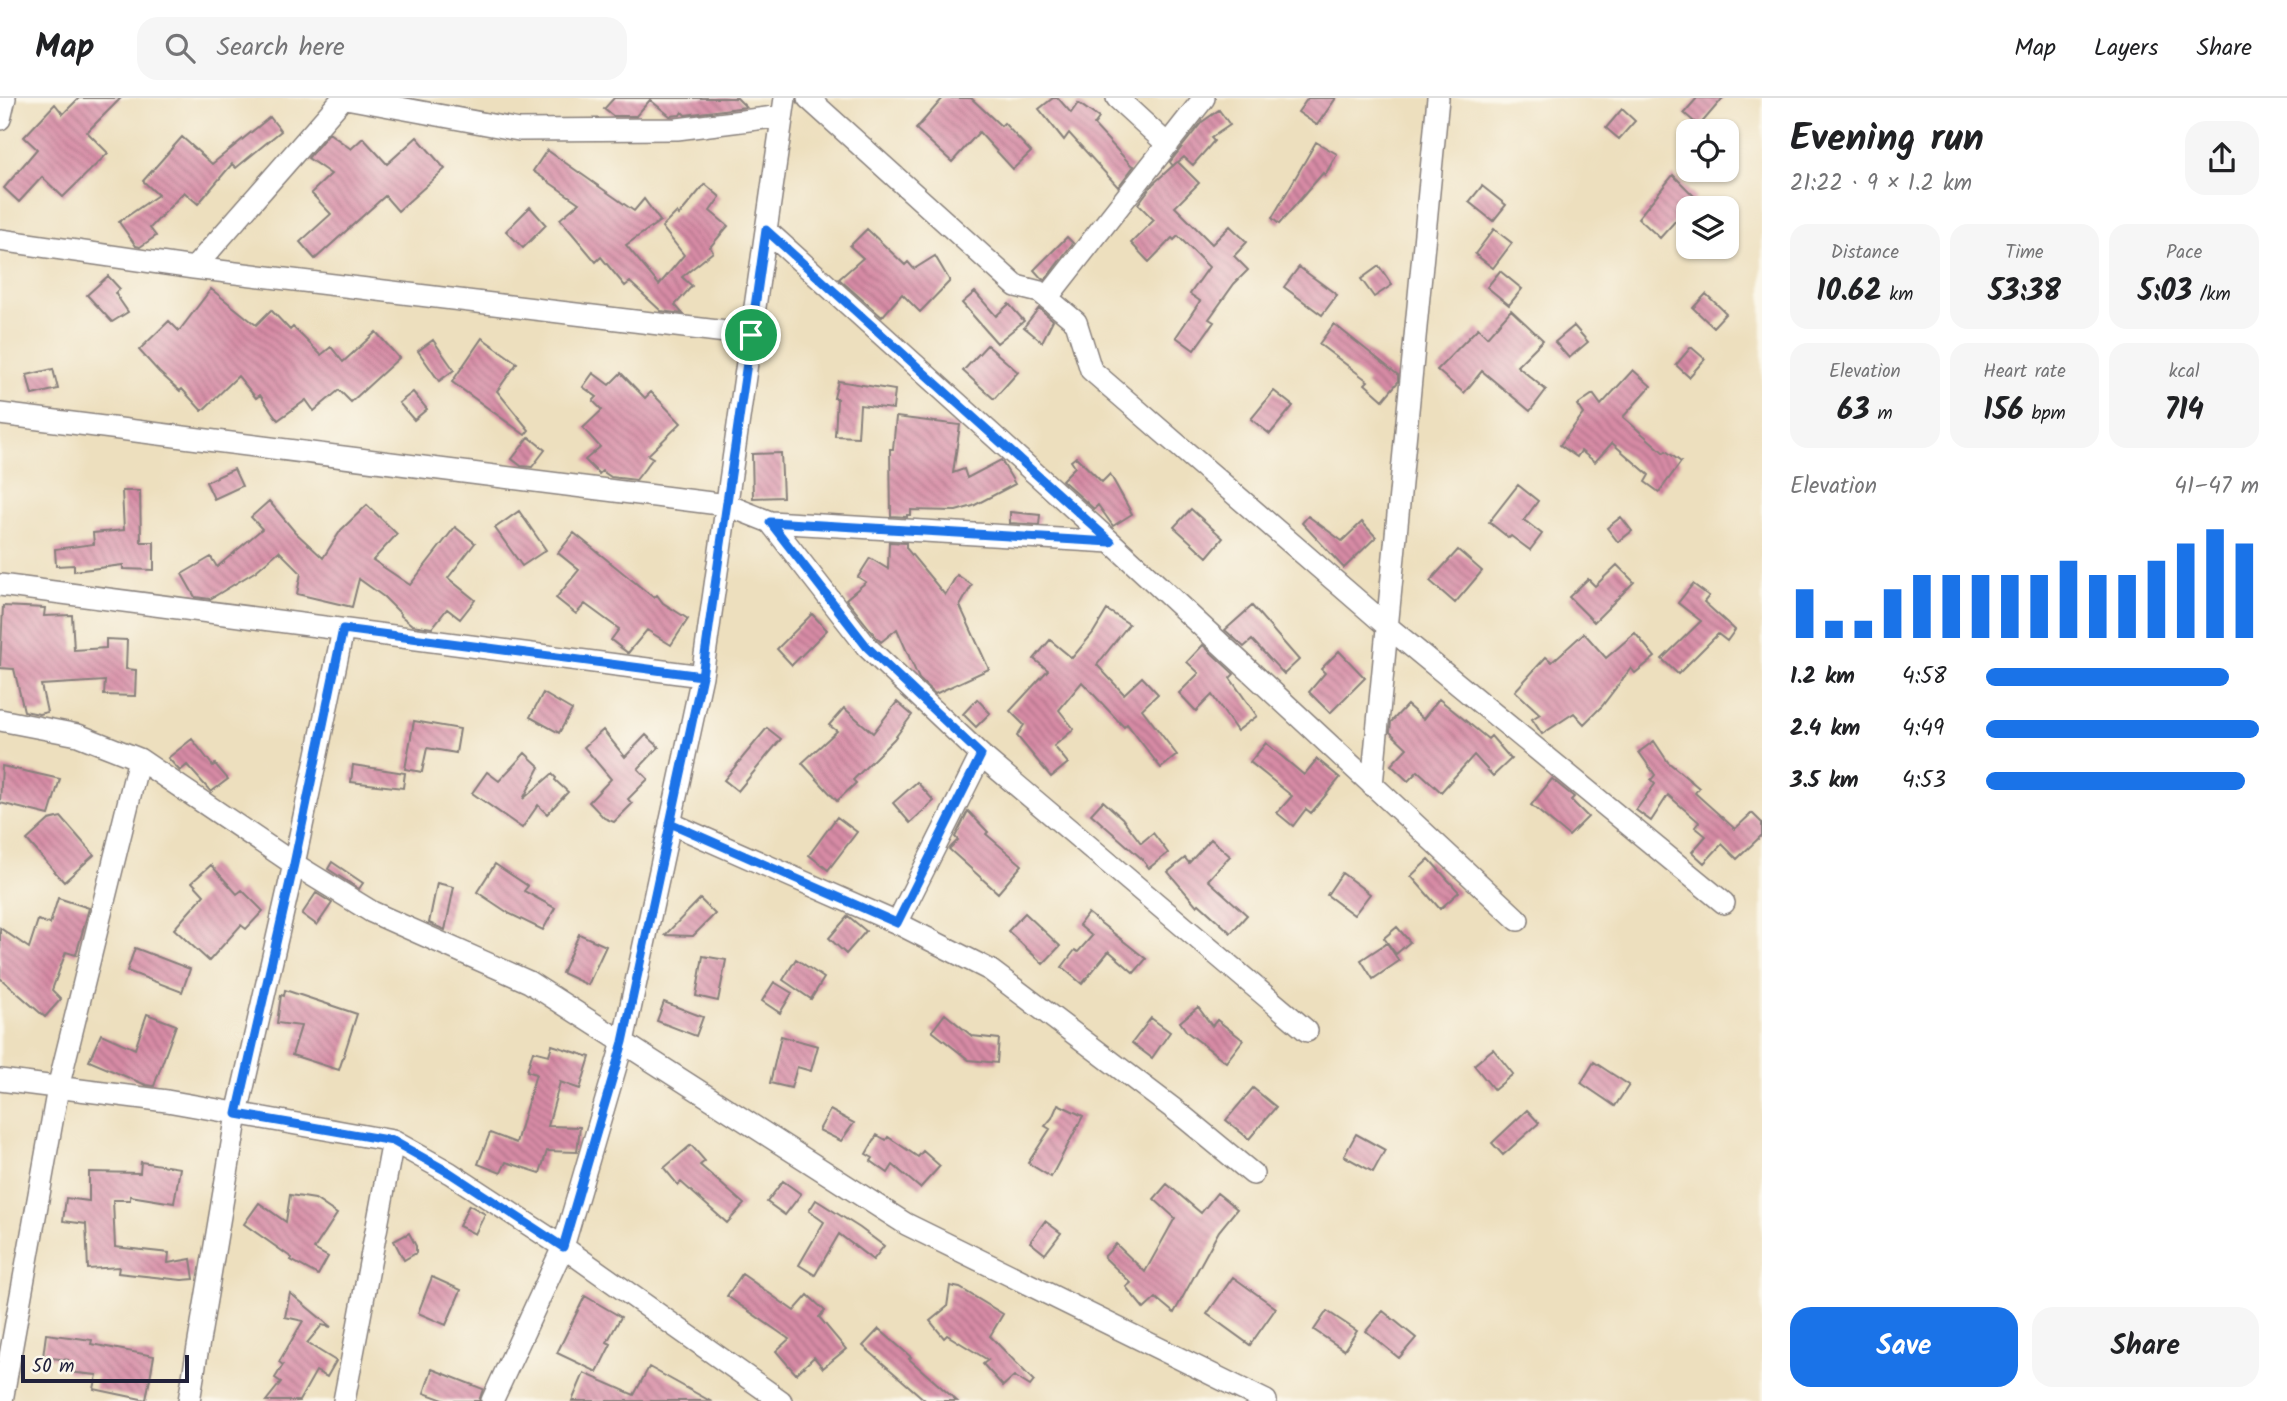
<!DOCTYPE html>
<meta charset="utf-8">
<style>
:root{--surface:#fff;--page:#f6f6f6;--text:#202124;--muted:#757577;--line:#e0e0e0;--accent:#1a73e8}
body{margin:0;font-family:Kalam,sans-serif;background:var(--page);color:var(--text);height:100vh;display:flex;flex-direction:column;font-size:26px;white-space:nowrap}
*{box-sizing:border-box;margin:0}
p{font-size:23px;color:var(--muted)}
.icon{flex:none;width:38px;height:38px;fill:none;stroke:currentColor;stroke-width:2;stroke-linecap:round;stroke-linejoin:round}
.map{position:relative;flex:1;overflow:hidden}
.panel{display:flex;flex-direction:column;background:var(--surface);width:525px}
.panel>*{flex:none}
.tools{position:absolute;left:1676px;top:21px;display:grid;gap:14px}
.tools a{display:grid;place-items:center;width:63px;height:63px;border-radius:14px;background:var(--surface);box-shadow:0 2px 5px #0004;font-size:35px}
.scale{position:absolute;left:21px;bottom:18px;width:168px;box-sizing:border-box;padding-left:7px;border:4px solid #22223b;border-top:0;font-size:19px;line-height:24px;white-space:nowrap;color:#22223b;-webkit-text-stroke:5px #fbf7ec;paint-order:stroke}
.pin{position:absolute;display:grid;place-items:center;width:60px;height:60px;color:#fff;margin:-30px;border:4px solid #fff;border-radius:50%;box-shadow:0 2px 7px #0007}
.round{display:grid;place-items:center;flex:none;width:74px;height:74px;border-radius:21px;background:var(--page)}
.summary{display:flex;align-items:center;justify-content:space-between;height:119px;padding:0 28px}
h1{font-size:38px;font-weight:700;line-height:52px}
.figures{display:grid;grid-template-columns:repeat(3,1fr);gap:10px;height:119px;padding:7px 28px}
.figures div{display:grid;align-content:center;border-radius:18px;background:var(--page);text-align:center}
.figures b{font-size:30px;font-weight:700}
.figures small{font-size:19px;font-weight:400}
.figures p{font-size:19px}
.chart{height:196px;padding:14px 28px}
.chart p{display:flex;justify-content:space-between}
.chart svg{width:100%;height:126px;margin-top:7px;stroke:var(--accent);stroke-width:6}
.primary-button{display:flex;gap:14px;margin-top:auto;padding:14px 28px}
.primary-button a{flex:1;height:80px;border-radius:21px;background:var(--accent);color:#fff;font-size:28px;font-weight:700;line-height:80px;text-align:center}
.primary-button a+a{background:var(--page);color:var(--text)}
ul{padding:0 28px;list-style:none;font-size:23px}
li{display:grid;grid-template-columns:112px 84px 1fr;align-items:center;height:52px}
li i{height:18px;border-radius:9px;background:var(--accent)}
header{display:flex;align-items:center;gap:42px;box-sizing:border-box;height:98px;padding:0 35px;background:var(--surface);border-bottom:2px solid var(--line)}
header strong{font-size:33px}
nav{display:flex;gap:38px;margin-inline-start:auto;font-size:24px}
.search{width:490px;height:63px;background:var(--page);display:flex;align-items:center;gap:18px;box-sizing:border-box;padding:0 24px;border-radius:21px;color:var(--muted);font-size:26px}
main{display:flex;flex:1;min-height:0}
.map>svg:first-child{display:block}
.building{fill:url(#building-back-hatch)}
.lines{fill:none;stroke-linecap:round;stroke-linejoin:round}
.minor-casing{stroke:#88807c;stroke-width:24}
.minor{stroke:#fff;stroke-width:21}
.route-casing{stroke:#fff;stroke-width:14}
.route{stroke:#1a73e8;stroke-width:9}
</style>
<header>
<strong>Map</strong>
<div class="search"><svg class="icon" aria-label="search" viewBox="0 0 24 24"><circle cx="10" cy="10" r="6"/><path d="M15 15l6 6"/></svg>Search here</div>
<nav><a>Map</a><a>Layers</a><a>Share</a></nav>
</header>
<main>
<div class="map">
<svg width="1762" height="1303" viewBox="0 0 1762 1303">
<defs>
<pattern id="building-back-hatch" width="6" height="6" patternUnits="userSpaceOnUse" patternTransform="scale(1.75)"><rect width="6" height="6" fill="#d78ba5"/><path d="M-1 5l2 2M0 0l6 6M5-1l2 2" fill="none" stroke="#ae7188"/></pattern>
</defs>
<rect width="100%" height="100%" fill="#fbf7ec"/>
<filter id="ink" filterUnits="userSpaceOnUse"><feTurbulence type="fractalNoise" baseFrequency=".0143" numOctaves="2"/><feDisplacementMap in="SourceGraphic" scale="14" xChannelSelector="R" yChannelSelector="G"/><feConvolveMatrix kernelMatrix="1 2 1 2 8 2 1 2 1" color-interpolation-filters="sRGB"/></filter>
<filter id="wash" filterUnits="userSpaceOnUse"><feTurbulence type="fractalNoise" baseFrequency=".00686" numOctaves="4" result="noise"/><feDisplacementMap in="SourceGraphic" scale="28" xChannelSelector="R" yChannelSelector="G"/><feGaussianBlur stdDeviation="1.57" result="paint"/><feColorMatrix in="noise" values="0 0 0 0 0 0 0 0 0 0 0 0 0 0 0 0 0 1.4 0 .05"/><feComposite in="paint" operator="in"/></filter>
<g filter="url(#wash)">
<rect width="100%" height="100%" fill="#eddfbe"/>
<g id="blocks">
<path class="building" d="M79,0H121L87,34L108,55L63,99L42,79L19,104L4,90L37,51L24,39L55,6L63,16Z
M614,0H737L746,9L685,17L682,14L680,17L670,18L650,2L636,18H613L604,11Z
M943,0H971L1001,28L1004,25L1031,54L1013,71L979,34L952,64L916,31Z
M1053,0H1058L1071,15L1078,5L1099,20L1094,27L1131,67L1134,68L1118,89L1069,35L1064,42L1039,11Z
M1308,0H1336L1317,27L1298,14Z
M1697,0H1723L1699,28L1684,15Z
M1622,11L1635,23L1619,41L1606,30Z
M1219,12L1230,27L1211,40L1214,43L1193,67L1184,59L1178,64L1199,85L1175,109L1212,146L1230,128L1247,144L1234,158L1248,172L1234,186L1209,221L1214,224L1194,252L1176,239L1200,203L1190,196L1209,169L1178,138L1174,142L1172,140L1149,164L1131,145L1154,122L1138,106L1153,86L1177,64L1173,68L1170,64L1202,24Z
M270,19L281,33L236,70L232,66L198,106L184,94L150,130L156,138L140,149L136,148L119,124L158,97L143,83L182,39L212,66Z
M329,35L351,51L363,40L387,66L417,39L445,71L398,113L385,98L315,161L300,144L331,116L311,95L331,76L308,60Z
M1316,44L1337,56L1325,77L1323,75L1279,126L1272,120Z
M547,52L634,113L644,101L660,123L626,147L659,187L684,157L662,129L677,114L679,117L705,86L720,99L710,113L728,128L710,149L713,154L682,179L692,188L675,207L683,216L661,213L630,184L625,188L601,159L596,164L560,121L579,105L533,73Z
M1673,77L1696,100L1660,140L1638,120Z
M1482,88L1506,107L1493,123L1469,104Z
M530,109L546,127L523,150L506,133Z
M867,131L905,167L908,164L914,171L935,158L950,183L920,214L902,196L882,219L839,181L863,160L850,148Z
M1494,131L1512,145L1493,170L1475,156Z
M1067,139L1073,145L1045,182L1042,181L1034,172Z
M1379,168L1392,187L1374,199L1361,181Z
M1299,169L1337,197L1322,217L1284,189Z
M1500,173L1522,191L1509,207L1487,189Z
M108,178L120,191L115,195L128,214L112,224L87,197Z
M211,191L256,227L271,212L290,232L293,229L321,257L331,249L343,264L376,234L399,260L351,304L339,292L314,313L306,302L278,322L260,297L256,300L238,278L202,313L182,291L180,293L159,274L139,252L169,223L179,233Z
M975,194L996,218L1009,206L1024,223L997,245L962,205Z
M1706,196L1726,215L1713,229L1693,210Z
M1039,210L1053,222L1042,244L1024,229Z
M1511,212L1543,242L1517,268L1546,292L1530,313L1482,273L1464,295L1437,272L1478,230L1487,239Z
M1334,226L1398,277V284L1383,302L1365,286L1368,283L1319,246Z
M1574,228L1588,244L1569,260L1555,244Z
M482,240L517,265L497,293L529,332L525,337L452,284Z
M433,242L454,272L439,283L418,253Z
M987,247L1018,274L994,301L963,273Z
M1691,249L1705,261L1689,279L1676,267Z
M53,271L58,291L32,297L27,277Z
M1633,272L1651,288L1623,319L1664,355L1666,353L1681,364L1659,394L1645,384L1649,377L1612,345L1595,364L1581,353L1577,359L1560,347L1583,316L1577,307L1593,296L1601,307Z
M593,275L609,287L621,275L645,300L651,294L681,325L648,357L653,360L636,382L611,379L602,373L599,376L585,362L600,349L583,330L602,312L593,303L597,299L583,289Z
M838,283L895,292L893,311L860,307L858,339L835,338L837,300H834Z
M1274,293L1293,308L1270,336L1251,321Z
M413,294L427,311L414,322L399,305Z
M896,319L960,327L953,375L964,371L967,380L1001,362L1015,386L973,408L956,413L911,412V417H907V419L891,418L890,351H893Z
M529,339L545,352L532,369L521,368L512,361Z
M781,355L783,399L753,400L752,356Z
M1076,359L1102,384L1110,376L1132,416L1113,428L1098,407L1094,411L1062,382L1075,369L1071,363Z
M234,371L242,388L214,401L206,384Z
M1518,387L1538,403L1524,422L1542,436L1530,452L1511,438L1509,440L1489,424Z
M122,393H140L141,444H154V472L123,471V467L74,473V467L56,468L55,451L94,446L93,435L124,432Z
M269,403L295,434L323,460L341,432L367,407L397,436L373,462L410,487L455,429L475,445L448,480L475,502L460,521L447,511L432,530L412,527L400,517L401,516L384,499L359,481L352,509L297,496L301,475L279,453L256,473L210,501L195,499L182,476L211,459L217,469L262,431L251,419Z
M1191,411L1223,440L1207,459L1174,429Z
M519,413L546,452L522,468L495,430Z
M1010,414L1040,417L1039,427L1010,425Z
M1308,418L1342,443L1362,424L1376,439L1344,470L1302,425Z
M1621,419L1632,433L1618,444L1607,430Z
M574,435L654,500L657,497L663,505L688,521L671,547L647,532L628,555L611,542L619,531L585,506L576,516L556,500L579,472L558,455Z
M889,444L906,445V450L945,497L957,477L972,487L960,508L989,571L935,596L919,581L897,531L881,544L877,540L846,501L866,484L858,479L870,460L888,471Z
M1458,452L1482,473L1455,505L1430,483Z
M1617,467L1634,484L1594,524L1569,499L1588,481L1595,488Z
M1693,486L1709,498L1704,504L1735,532L1727,543L1718,536L1678,576L1662,561L1701,523L1678,505Z
M3,508L45,510L44,518L72,517L74,552L106,550V541L127,542L126,571L136,572L135,598L104,597L105,583L41,587L47,614L39,616L24,613L14,571L0,570Z
M1252,508L1299,562L1284,576L1252,542L1244,549L1225,532Z
M1107,512L1129,526L1097,567L1124,596L1142,579L1158,596L1142,611L1177,657L1161,670L1127,626L1124,629L1082,584L1059,612L1074,631L1054,648L1068,665L1051,679L1017,638L1024,627L1010,613L1048,572L1034,561L1050,542L1072,560L1093,535Z
M812,516L827,532L792,567L777,551Z
M1584,535L1606,560L1635,535L1655,559L1635,575L1631,570L1602,608L1584,626L1574,615L1542,636L1532,621L1540,616L1515,593L1546,559L1552,564Z
M1203,547L1234,576L1230,580L1257,618L1237,633L1212,597L1196,613L1179,595L1199,575L1187,564Z
M1339,553L1365,580L1330,615L1309,594L1325,575L1321,571Z
M543,595L572,612L559,635L530,619Z
M977,601L990,615L976,629L963,616Z
M1439,601L1488,641L1491,638L1511,661L1493,678L1474,657L1441,694L1418,673L1408,683L1391,667L1407,650L1390,634L1391,624L1407,607L1423,621Z
M897,604L912,617L894,641L853,682L856,685L837,703L802,665L837,633L829,627L844,610L873,635Z
M414,623L460,631L456,655L427,650L422,674L405,671Z
M767,630L781,641L738,693L724,682Z
M603,632L625,659L646,637L659,649L638,671L648,681L628,701L632,706L614,724L604,720L589,704L611,681L584,649Z
M192,641L213,668L215,666L228,681L211,694L187,667L180,673L168,660Z
M1654,643L1668,664L1699,690L1695,695L1735,731L1752,715L1762,725V737L1737,761L1722,746L1704,765L1692,754L1706,738L1695,729L1699,724L1668,697L1651,723L1636,712L1655,686L1651,682L1655,677L1639,654Z
M1266,645L1304,677L1317,661L1340,680L1311,715L1306,711L1293,728L1277,715L1292,698L1250,664Z
M525,655L540,669L523,701L552,676L556,680L555,682L568,694L547,716L538,707L522,730L472,695L487,674L499,683Z
M353,667L405,675L403,690L351,684Z
M2,668L60,681L49,717L0,705Z
M1552,681L1574,699L1571,702L1588,719L1569,738L1531,707Z
M917,684L934,703L910,725L893,705Z
M1103,703L1122,720L1141,745L1153,735L1168,755L1149,770L1141,760L1091,716Z
M968,713L988,734L986,736L1022,767L998,795L949,751L958,742L955,739Z
M61,719L94,757L64,784L27,742L49,722Z
M837,719L857,734L828,772L809,757Z
M1211,741L1230,758L1208,782L1247,817L1231,835L1199,806L1197,808L1168,774L1185,760L1189,765Z
M1429,761L1459,794L1440,811L1411,778Z
M332,764L363,785L359,791L328,771Z
M495,766L528,788L524,793L555,810L543,832L510,816L477,794Z
M211,767L237,796L242,792L263,813L246,831L241,827L209,863L174,831L204,797L192,784Z
M1342,775L1370,796L1354,817L1327,797Z
M437,785L454,789L445,832L429,825Z
M316,795L332,805L317,827L302,816Z
M58,800L89,810L76,857L66,854L52,892L61,901L45,919L0,880V830L29,850L38,822L50,826Z
M700,801L715,816L693,838L665,837Z
M1025,815L1060,848L1043,866L1008,833Z
M1088,815L1146,861L1134,875L1109,853L1082,886L1062,869L1075,852L1078,854L1092,838L1079,827Z
M848,818L866,833L846,856L829,840Z
M1397,829L1410,844L1396,856L1384,840Z
M579,836L606,848L588,887L562,875Z
M1387,845L1399,863L1373,881L1361,862Z
M135,850L190,871L182,894L127,873Z
M703,858L726,862L718,903L696,898Z
M796,861L824,880L811,901L783,882Z
M774,884L792,895L780,915L762,903Z
M285,892L357,916L339,972L292,957L301,928L277,925L281,897L284,898Z
M664,904L703,919L696,938L657,923Z
M1198,909L1212,928L1217,922L1243,942L1226,964L1187,934L1180,924Z
M147,916L176,927L154,988L146,987L89,963L101,936L135,951Z
M945,916L972,938L999,941L997,965L969,962L932,933Z
M1151,920L1170,934L1152,960L1132,945Z
M781,938L818,948L811,973L797,969L791,990L770,985Z
M552,947L590,959L580,991L560,984L548,1028L580,1029L577,1054L547,1053L540,1075L506,1064L501,1075L478,1066L490,1035L516,1045L536,976L527,973L533,953L549,957Z
M1493,951L1513,976L1494,992L1474,967Z
M1594,964L1629,987L1615,1008L1581,985Z
M1253,990L1276,1009L1249,1041L1226,1022Z
M1058,1006L1083,1018L1051,1079L1028,1065L1050,1031L1045,1028L1052,1020Z
M830,1012L854,1025L841,1043L819,1032Z
M1527,1012L1539,1025L1503,1057L1492,1045Z
M1356,1036L1385,1052L1373,1074L1344,1058Z
M877,1037L886,1042L888,1039L918,1059L923,1053L940,1068L920,1090L893,1067L888,1075L871,1063L873,1060L866,1056Z
M691,1047L705,1063L700,1067L744,1106L727,1125L681,1084L678,1087L664,1070Z
M141,1064L180,1070L174,1105L130,1098V1102H113L115,1149L169,1155L168,1165L191,1161L194,1181L182,1182L118,1175L119,1169L88,1171L86,1126L63,1123L66,1100L89,1103V1074L140,1075Z
M783,1083L801,1096L785,1117L767,1104Z
M1167,1086L1201,1115L1217,1095L1237,1111L1219,1133L1174,1215L1156,1200L1144,1211L1126,1189L1131,1185L1104,1159L1116,1146L1145,1174L1175,1120L1154,1101Z
M290,1097L315,1101L337,1116L314,1151L328,1159L318,1177L291,1162L292,1160L244,1126L259,1105L286,1124Z
M816,1102L860,1130L884,1148L873,1162L839,1136L815,1177L799,1167L824,1124L809,1113Z
M469,1107L485,1116L475,1136L459,1128Z
M1045,1123L1061,1135L1045,1156L1030,1144Z
M409,1135L416,1148V1155L404,1162L394,1143Z
M742,1176L794,1213L808,1197L825,1213L819,1219L846,1251L823,1270L814,1259L796,1276L776,1253L789,1241L727,1198Z
M432,1179L461,1192L446,1227L418,1215Z
M1233,1179L1276,1210L1250,1247L1207,1216Z
M950,1188L960,1190L1003,1216L990,1238L1034,1283L1030,1288L1014,1278L1003,1288L983,1266L988,1262L947,1237L944,1240L930,1223L947,1209Z
M290,1195L331,1229L322,1227L307,1245L336,1263L327,1279L316,1273L299,1303H266L281,1284L275,1280L283,1267L279,1264L303,1223L285,1219Z
M585,1198L621,1219L607,1244L611,1246L597,1274L557,1255Z
M1327,1213L1357,1233L1344,1252L1314,1232Z
M1383,1213L1416,1240L1399,1260L1366,1233Z
M879,1231L911,1259L909,1261L957,1303H926L863,1248Z
M46,1236L92,1242L91,1246L154,1258L146,1302L94,1291L97,1277L67,1274L68,1262L43,1259Z
M649,1269L710,1303H572L584,1275L634,1297Z
M432,1271L483,1291L479,1303H446L424,1295Z"/>
</g>
</g>
<g filter="url(#ink)">
<use href="#blocks" fill-opacity="0" stroke="#88807c" stroke-width="2"/>
<g class="lines">
<defs>
<path id="minor" d="M346,0L519,32L677,31L782,18
M808,0L1016,188L1040,194L1076,224L1091,272L1387,528L1724,805
M1117,0L1168,47
M0,21L5,0
M766,132L1111,444L1518,822
M0,142L194,170L751,237
M194,170L343,0
M1047,200L1204,0
M0,316L727,407L770,424L1111,444
M770,424L867,549L981,657L1307,933
M0,487L702,578
M0,622L78,637L139,661L294,766L372,814L529,884L906,1126L1266,1303
M1372,687L1438,0
M670,725L897,825L990,872L1179,1015L1253,1076
M897,825L981,657
M0,982L167,1003L393,1043L450,1075L563,1149L781,1303
M2,1303L58,990L139,661
M189,1303L237,1016L294,766L343,532
M344,1303L393,1043
M492,1303L563,1149L623,944L702,578L785,0"/>
</defs>
<use href="#minor" class="minor-casing"/>
<use href="#minor" class="minor"/>
</g>
</g>
<g class="lines" filter="url(#ink)">
<defs>
<path id="route" d="M751,237L702,578L623,944L563,1149L450,1075L393,1043L237,1016L294,766L343,531L702,578L670,725L897,825L981,657L867,549L770,424L1111,444L766,132L751,237"/>
</defs>
<use href="#route" class="route-casing"/>
<use href="#route" class="route"/>
</g>
</svg>
<div class="tools">
<a><svg class="icon" aria-label="locate" viewBox="0 0 24 24"><circle cx="12" cy="12" r="6"/><path d="M12 2v4M12 18v4M2 12h4M18 12h4"/></svg></a>
<a><svg class="icon" aria-label="layers" viewBox="0 0 24 24"><path d="M12 4l9 5-9 5-9-5zM3 14l9 5 9-5"/></svg></a>
</div>
<div class="scale">50 m</div>
<div class="pin" style="left:751px;top:237px;background:#1e9e55"><svg class="icon" aria-label="arrive" viewBox="0 0 24 24"><path d="M6 21V4h12l-3 4 3 4H6"/></svg></div>
</div>
<section class="panel">
<div class="summary"><div><h1>Evening run</h1><p>21:22 · 9 × 1.2 km</p></div><a class="round"><svg class="icon" aria-label="share" viewBox="0 0 24 24"><path d="M12 15V3M7 8l5-5 5 5M5 13v7h14v-7"/></svg></a></div>
<div class="figures">
<div><p>Distance</p><b>10.62<small> km</small></b></div>
<div><p>Time</p><b>53:38</b></div>
<div><p>Pace</p><b>5:03<small> /km</small></b></div>
</div>
<div class="figures">
<div><p>Elevation</p><b>63<small> m</small></b></div>
<div><p>Heart rate</p><b>156<small> bpm</small></b></div>
<div><p>kcal</p><b>714</b></div>
</div>
<div class="chart"><p><span>Elevation</span>41–47 m</p>
<svg viewBox="0 0 160 44" preserveAspectRatio="none"><path d="M5 44V27M15 44V38M25 44V38M35 44V27M45 44V22M55 44V22M65 44V22M75 44V22M85 44V22M95 44V17M105 44V22M115 44V22M125 44V17M135 44V11M145 44V6M155 44V11"/></svg>
</div>
<ul>
<li><b>1.2 km</b>4:58<i style="width:89%"></i></li>
<li><b>2.4 km</b>4:49<i style="width:100%"></i></li>
<li><b>3.5 km</b>4:53<i style="width:95%"></i></li>
</ul>
<div class="primary-button"><a>Save</a><a>Share</a></div>
</section>
</main>
